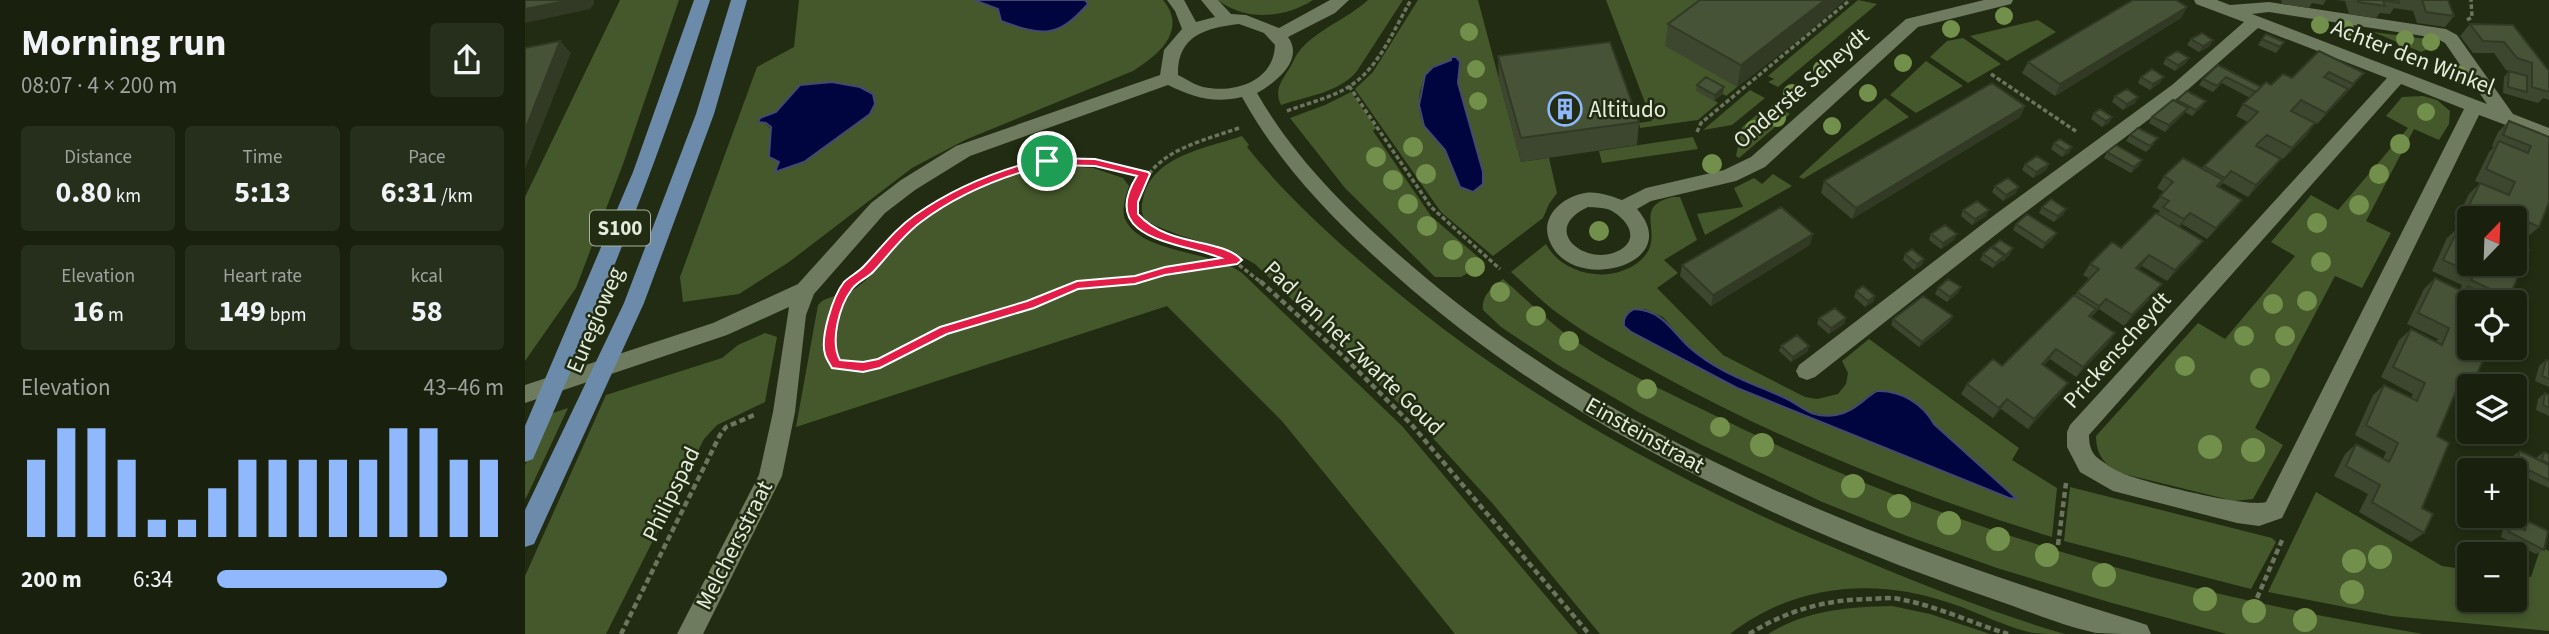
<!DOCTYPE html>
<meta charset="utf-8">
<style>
:root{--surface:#19210e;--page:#262e1c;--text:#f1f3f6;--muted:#9fa39e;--line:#373e2e;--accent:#8fb8fd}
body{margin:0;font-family:"Source Sans 3",sans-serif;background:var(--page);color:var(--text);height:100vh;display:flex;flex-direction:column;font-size:26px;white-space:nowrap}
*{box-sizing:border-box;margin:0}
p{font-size:23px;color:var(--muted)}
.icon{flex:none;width:38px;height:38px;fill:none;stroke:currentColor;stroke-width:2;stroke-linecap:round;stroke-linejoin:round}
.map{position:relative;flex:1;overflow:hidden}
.panel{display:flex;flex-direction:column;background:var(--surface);width:525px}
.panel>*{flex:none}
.needle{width:46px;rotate:23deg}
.buttons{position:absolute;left:1932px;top:206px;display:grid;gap:14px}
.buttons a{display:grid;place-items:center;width:70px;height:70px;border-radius:7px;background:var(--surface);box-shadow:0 4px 10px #0003,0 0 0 2px var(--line);font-size:35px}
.pin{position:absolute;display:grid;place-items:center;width:60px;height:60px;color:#fff;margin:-30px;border:4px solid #fff;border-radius:50%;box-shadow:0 2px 7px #0007}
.round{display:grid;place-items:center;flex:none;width:74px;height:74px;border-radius:7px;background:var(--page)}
.headline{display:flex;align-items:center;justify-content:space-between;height:119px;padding:0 21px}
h1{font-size:38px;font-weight:700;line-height:52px}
.metrics{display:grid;grid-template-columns:repeat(3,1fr);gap:10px;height:119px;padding:7px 21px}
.metrics div{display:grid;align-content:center;border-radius:7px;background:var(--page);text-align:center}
.metrics b{font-size:30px;font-weight:700}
.metrics small{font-size:19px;font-weight:400}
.metrics p{font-size:19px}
.chart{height:196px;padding:14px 21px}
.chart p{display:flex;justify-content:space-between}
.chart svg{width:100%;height:126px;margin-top:7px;stroke:var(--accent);stroke-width:6}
ul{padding:0 21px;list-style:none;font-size:23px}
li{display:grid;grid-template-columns:112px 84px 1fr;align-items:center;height:52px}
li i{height:18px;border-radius:9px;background:var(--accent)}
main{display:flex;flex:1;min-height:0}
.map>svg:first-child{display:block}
.green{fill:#45582b;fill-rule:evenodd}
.water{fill:#00043f;stroke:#444a6e;stroke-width:2}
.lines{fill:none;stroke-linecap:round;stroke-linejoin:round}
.path-far1{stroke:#6b755e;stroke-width:3.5;stroke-dasharray:4.5 2.5;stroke-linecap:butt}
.path{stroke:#6b755e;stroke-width:4.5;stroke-dasharray:6 3.5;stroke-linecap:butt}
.minor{fill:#6e7b5e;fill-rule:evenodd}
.major{fill:#6c8bab;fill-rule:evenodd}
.tree{fill:#72904b}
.wall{fill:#3d472f}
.shaded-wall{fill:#323a26}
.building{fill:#475337;stroke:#323a26;stroke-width:2}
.route{fill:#e11d48;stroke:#fff;stroke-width:2;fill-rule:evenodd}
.labels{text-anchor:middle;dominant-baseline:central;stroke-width:5;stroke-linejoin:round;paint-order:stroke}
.shield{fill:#212c12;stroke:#aab29f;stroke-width:2}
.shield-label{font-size:21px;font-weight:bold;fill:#e4ecdb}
.street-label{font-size:23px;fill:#e4ecdb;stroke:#212c12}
.poi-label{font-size:23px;fill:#e4ecdb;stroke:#212c12;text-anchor:start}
</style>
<main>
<section class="panel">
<div class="headline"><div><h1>Morning run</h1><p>08:07 · 4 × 200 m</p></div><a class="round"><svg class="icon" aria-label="share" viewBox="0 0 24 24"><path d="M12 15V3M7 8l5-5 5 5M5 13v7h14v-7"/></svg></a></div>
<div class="metrics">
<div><p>Distance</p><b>0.80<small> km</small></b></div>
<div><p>Time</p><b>5:13</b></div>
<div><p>Pace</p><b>6:31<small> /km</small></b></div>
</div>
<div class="metrics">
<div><p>Elevation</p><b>16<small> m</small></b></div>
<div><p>Heart rate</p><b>149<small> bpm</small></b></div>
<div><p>kcal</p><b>58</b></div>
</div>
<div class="chart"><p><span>Elevation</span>43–46 m</p>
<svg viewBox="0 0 160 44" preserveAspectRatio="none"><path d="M5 44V17M15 44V6M25 44V6M35 44V17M45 44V38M55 44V38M65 44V27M75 44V17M85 44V17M95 44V17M105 44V17M115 44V17M125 44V6M135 44V6M145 44V17M155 44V17"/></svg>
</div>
<ul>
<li><b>200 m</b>6:34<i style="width:80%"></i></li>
</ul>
</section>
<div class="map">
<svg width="2024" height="634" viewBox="0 0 2024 634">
<rect width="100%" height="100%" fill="#212c12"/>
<path class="green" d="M95,0H154L98,164L51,288L0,361V197Z
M274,0H449L473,9L563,4L560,0H638C663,30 634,55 608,71L440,140L387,168L264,262L214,294L158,302L155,277L232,67L269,47ZM307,82L345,114L291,154L253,172L251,167L254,162L252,160C249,145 251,124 234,122L235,118L251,112L275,85Z
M693,0H788C760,18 721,22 693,0Z
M843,0H878L832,71C814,93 782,96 756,105C749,90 756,82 764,69C768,63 770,56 775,50C793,29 822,19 843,0Z
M893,0H953L996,162L1024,158L1032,193L1024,204L1018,218L968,256L916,212L830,89L848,72ZM926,60L935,62L933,83L958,172L957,180L948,192L935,187C930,174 925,159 918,147C912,137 900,131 897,121C888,95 899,65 926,60Z
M1081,0H1201L1212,87L1201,96L1198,94L1189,100L1193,103L1173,120L1115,128L1114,123L1127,121Z
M1333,0L1352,4L1253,87L1243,82L1249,79L1243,76Z
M1513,20L1531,32L1482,61L1445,36Z
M1848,32L1909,40L1914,45L1896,52Z
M1438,38L1476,64L1443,83L1405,57L1422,41Z
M1401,61L1438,86L1391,113L1365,95Z
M1225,90L1240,98L1207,125L1178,130Z
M826,92L851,128L848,131L906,216L960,263L936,277H910L820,188L765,118L800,105Z
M1898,96L1912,100L1925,111L1924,124L1914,140L1889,129L1841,221L1866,233L1837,288L1810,276L1730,428L1758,445L1728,499L1709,501L1599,474C1581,467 1571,456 1571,436L1673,323L1700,339L1770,256L1746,242L1786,195L1813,210L1883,128L1861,116L1877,97Z
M1360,98L1384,117L1278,179L1274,177Z
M1248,104L1265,114L1214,158L1211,156L1217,127L1234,113L1246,119L1255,112L1246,107Z
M717,136L724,145L722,147C758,192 799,230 842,267C988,394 1158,486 1336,559C1403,587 1471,614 1540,634C1530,634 1518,634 1508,633C1481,627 1454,613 1428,604C1352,577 1270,583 1205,634H1075L968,504L896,425L730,264C695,243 655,240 620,220C616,213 616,206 618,199C627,155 683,148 717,136Z
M1168,137L1173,149L1077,163L1074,151Z
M522,165L568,168L598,178L604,186C601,196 596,209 600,219C616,254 687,250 717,273L877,426L1053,634H930L757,421L642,306L271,427L293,305L297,301C307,295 321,296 331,288C351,274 362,254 379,237C413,204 476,175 522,165Z
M1248,174L1267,186L1180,235L1172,214L1218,207L1209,188L1229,178L1237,184Z
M1148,197H1155L1172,240L1139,260L1153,273L1132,288L1198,355L1280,397L1292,399L1313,394L1321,384L1323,373L1317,361L1344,339L1494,448L1487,460L1532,488L1527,537C1392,495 1258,442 1134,374C1102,356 1068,339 1038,317C1019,304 1003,287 986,272L1021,244C1038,276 1088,285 1116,260C1143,235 1104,207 1148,197ZM1110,309H1120L1138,317L1164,347L1199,373L1261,398L1278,410L1303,416L1320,413L1350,391L1409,424L1492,499L1484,498L1212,387L1106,332L1102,313Z
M978,279C998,296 1017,316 1038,332C1084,366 1140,391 1191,416C1413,527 1653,594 1898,634H1702L1587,603L1472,568L1382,536L1295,501L1179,446L1115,413L1033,365L976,327L958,310C956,295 968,287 978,279Z
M240,333L252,337L240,402L192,425L179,439L81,634H0V576L81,395L197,358L213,345Z
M43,408L2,496L0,499V465L25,414Z
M1545,487L1747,538L1751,542L1726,589L1539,541Z
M1791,492L1917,566L1944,570V600H1990V575L2006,577L2016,547L2024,551V631L1866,616L1743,592Z
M1367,606L1405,614L1465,634H1243C1282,610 1322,607 1367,606Z"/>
<path class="water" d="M449,0H560L563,4C532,39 517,36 476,21L473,9Z
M926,57H931L935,62L933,83L958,172V184L948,192L935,187L920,150L899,126L894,105L900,75L908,67L926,60Z
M307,82L335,87L348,94L350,104L345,114L279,162L250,172L254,162L244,157L246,127L241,123L233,122L235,118L251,112L275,85Z
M1109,309C1137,310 1146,330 1164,347C1192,372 1224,382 1258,397C1277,405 1284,419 1311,415C1329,412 1338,399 1352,391C1376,390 1398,404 1409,424L1492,499L1484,498L1212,388L1106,332L1099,326C1098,317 1102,313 1109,309Z"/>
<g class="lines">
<path class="path-far1" d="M1942,20L1947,17L1946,0
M1466,74L1552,132
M824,86L906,207L975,269
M762,111C785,102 812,97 832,81C857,61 870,27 886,0
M714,128C662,146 616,154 608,216L635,235L710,262L737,283
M1172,132L1176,123L1325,0
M327,283L334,279L392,219L482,171L505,163L550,160L620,174
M575,283L610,280L640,271L711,260"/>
<path class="path" d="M735,281L819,357L886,424L1064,634
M323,285L330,281
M323,286C311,310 296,340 312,365L338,367L355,363L419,330L505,305L552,285L595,281
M1533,545L1541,483
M1732,598L1758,538
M96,634L195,435L201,427L229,415
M1224,634C1261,611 1299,600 1342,599C1353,599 1364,597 1374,599C1412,606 1447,623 1483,634"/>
<path class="minor" d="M642,0H659L671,22L690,17L676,0H693L706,14L721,15L754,28L805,0H824L810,13L763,37C780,60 750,83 732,93C771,161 828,216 887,266C1096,446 1353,542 1613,622L1622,625L1626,634C1609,634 1588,634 1571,633C1543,627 1515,616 1488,606C1451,593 1413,580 1376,566C1190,493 1019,407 869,274C810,222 755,166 717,97C689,104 668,97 643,85L445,156L390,190L360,213L289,294L281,315L270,412L257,476L178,634H152L234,475L248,412L264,307L202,335L0,403V385L188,323L273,284L346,203L376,180L431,146L635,75L639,50L657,29L650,11ZM714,24L739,33L750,45C749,81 710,94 678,87C670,85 661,79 653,75C652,36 680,28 714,24Z
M1459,0H1488L1486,4L1393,27L1240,167L1211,181L1126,201L1112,209C1161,265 1047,295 1025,242C1014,218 1036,197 1060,193C1073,191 1085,196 1097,200L1121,188L1199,170L1226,157L1381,19ZM1063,207C1070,208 1078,207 1085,210C1099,217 1115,235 1098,248C1066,271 1011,231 1063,207Z
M1669,0H1692L1705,5L1744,2L1921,29L1932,35L1988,114L2024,128V141L1954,115L1757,518L1734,526L1712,523L1588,491L1555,472L1542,447V432L1545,425L1862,78L1733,28L1659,93L1482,226L1290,377L1282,380L1274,377L1271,371L1274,365L1468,216L1647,85L1719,22L1671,4ZM1744,12L1911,38L1920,43L1962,104L1727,14ZM1876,84L1939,109L1741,502C1722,508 1624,483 1602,475C1593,472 1582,465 1574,459C1566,453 1564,445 1564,435Z"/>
<path class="major" d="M169,0H185C136,154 76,304 11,452L8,459L0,462V426L108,172Z
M206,0H222L189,114L119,303L9,544L0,547V510L99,303L171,114Z"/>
</g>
<g class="tree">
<circle cx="1479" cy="16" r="9"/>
<circle cx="1795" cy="25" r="9"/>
<circle cx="1426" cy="29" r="9"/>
<circle cx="1820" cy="29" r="9"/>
<circle cx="944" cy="32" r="9"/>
<circle cx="1880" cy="39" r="9"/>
<circle cx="1332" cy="40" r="9"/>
<circle cx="1906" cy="42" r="9"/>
<circle cx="1378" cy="63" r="9"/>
<circle cx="951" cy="69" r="9"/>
<circle cx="1297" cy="69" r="9"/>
<circle cx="1933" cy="74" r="9"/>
<circle cx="1267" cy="93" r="9"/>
<circle cx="1343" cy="93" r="9"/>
<circle cx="953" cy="101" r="9"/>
<circle cx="1901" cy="112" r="9"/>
<circle cx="1252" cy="118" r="9"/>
<circle cx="1307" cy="126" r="9"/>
<circle cx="1229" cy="129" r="9"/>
<circle cx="1875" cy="144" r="10"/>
<circle cx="888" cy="147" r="10"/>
<circle cx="851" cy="157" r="10"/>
<circle cx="1187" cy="164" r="10"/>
<circle cx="901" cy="174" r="10"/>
<circle cx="1854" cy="174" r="10"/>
<circle cx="868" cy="180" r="10"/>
<circle cx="883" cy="204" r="10"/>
<circle cx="1834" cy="205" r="10"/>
<circle cx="1792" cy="223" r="10"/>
<circle cx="902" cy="226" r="10"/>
<circle cx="1074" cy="231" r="10"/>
<circle cx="928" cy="250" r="10"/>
<circle cx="1796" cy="262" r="10"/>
<circle cx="950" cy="267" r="10"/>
<circle cx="975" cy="292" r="10"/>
<circle cx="1782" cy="301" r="10"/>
<circle cx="1748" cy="304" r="10"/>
<circle cx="1011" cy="316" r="10"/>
<circle cx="1719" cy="336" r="10"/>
<circle cx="1760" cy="336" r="10"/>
<circle cx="1044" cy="341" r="10"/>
<circle cx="1660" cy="366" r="10"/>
<circle cx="1735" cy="378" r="10"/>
<circle cx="1122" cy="389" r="10"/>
<circle cx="1195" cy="427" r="10"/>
<circle cx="1237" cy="445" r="12"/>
<circle cx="1685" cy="447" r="12"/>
<circle cx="1728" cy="450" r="12"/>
<circle cx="1328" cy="486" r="12"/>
<circle cx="1374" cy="506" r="12"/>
<circle cx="1424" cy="523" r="12"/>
<circle cx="1473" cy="539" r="12"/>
<circle cx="1522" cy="555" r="12"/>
<circle cx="1855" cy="557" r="12"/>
<circle cx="1829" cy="561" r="12"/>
<circle cx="1579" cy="575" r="12"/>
<circle cx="1827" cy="592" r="12"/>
<circle cx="1680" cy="599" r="12"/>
<circle cx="1729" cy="611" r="12"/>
<circle cx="1780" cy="620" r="12"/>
</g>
<path class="wall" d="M1175,0H1320L1276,38L1212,87L1140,46L1143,24Z
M1756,0H1801L1798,5L1787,3L1784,8L1757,4Z
M1810,0H1923L1929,16L1920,27L1892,23L1888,11L1869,8L1865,14L1855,13L1851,18L1824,14L1820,1Z
M1662,7L1656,18L1530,96L1497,73L1503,62Z
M1945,24L1988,25L2024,71V100L2018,98L2013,103L1978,93L1979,77L1984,71L1981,70L1969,53H1948L1935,36Z
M1666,39L1685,46L1674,52L1662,45Z
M1737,39L1755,47V48L1751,53L1733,45Z
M1794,51L1830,84L1792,124L1768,112L1790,123L1782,135L1758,159L1734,146L1733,147L1747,171L1723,197L1698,183L1694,187L1709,211L1682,239L1657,224L1654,227L1670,252L1642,281L1617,266L1613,269L1629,295L1599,326L1574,309L1566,317L1590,333L1583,344L1551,377L1525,359L1519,365L1543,383L1536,393L1503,429L1476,409L1468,418L1436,394L1442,384L1477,366L1550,295L1565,279L1558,275L1565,264L1596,248L1633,214L1635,211L1627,207L1639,192L1632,188L1639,176L1677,168L1723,122L1711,116L1718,104L1725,98L1697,83L1688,92L1674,85L1678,79L1693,65L1736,87L1746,85L1767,78Z
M973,56L1114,122L1112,145L996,162L974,80Z
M1641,58H1664L1660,64L1650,71L1638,64Z
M1616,77L1635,83L1625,90L1613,83Z
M1172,85L1198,93L1189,101L1171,91Z
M1590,96L1613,97L1610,103L1598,110L1587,102Z
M1652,100L1677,107L1667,116L1660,112L1640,132L1624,123L1627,117L1651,102Z
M1500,106L1495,117L1327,219L1296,193L1299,181Z
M1569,113L1587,117L1584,123L1577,127L1566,119Z
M1984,121L2024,137L2014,227L2001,238L1997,236L1993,244L1984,298L1979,303L1948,384L1936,395L1930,392L1912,436L1897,508L1899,533L1886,542L1834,512L1843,494L1809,476L1820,454L1831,444L1858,459L1861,452L1830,435L1848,395L1859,385L1886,398L1888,394L1856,377L1874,340L1886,329L1911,342L1913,339L1882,324L1899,289L1910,278L1935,290L1937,285L1907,271L1922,238L1934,227L1944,264L1990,219H1944V231L1929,224L1944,194L1955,183L1963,186L1950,181L1964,152L1969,147L1967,146L1973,132Z
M1605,135L1629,144L1621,152L1601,141Z
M1529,143L1544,153L1537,157L1526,149Z
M1582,152L1617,160L1614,166L1606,173L1579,158Z
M1500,164H1524L1521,170L1508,178L1497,170Z
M1470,186L1491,193L1478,201L1467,192Z
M1517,207L1541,209L1538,215L1529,222L1514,213Z
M1438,210L1461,216L1447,225L1436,216Z
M1491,224L1528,239L1517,249L1488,230Z
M1406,234L1429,240L1416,249L1404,240Z
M1285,245L1186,306L1155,276L1157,265Z
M1468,246L1485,254L1478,261L1477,260L1468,268L1455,260L1458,254Z
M1380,254L1399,259L1397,265L1389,270L1378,260Z
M1436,287L1433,293L1422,302L1410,294L1413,288Z
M1331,291L1350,296L1348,302L1340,307L1329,297Z
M1294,318H1321L1319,324L1304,334L1292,324Z
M1368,319L1425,322L1394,347L1366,325Z
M1256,346H1284L1282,352L1266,362L1254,351Z
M2021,360L2024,361V387L2010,381L2014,366Z
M2020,393L2024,395V416L2011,410L2013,399Z
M1995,451L2011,459L2012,457L2019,452L2024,454V488L1990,472V471L1984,469L1988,456Z
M2002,521L2019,550L2011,554L1976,537L1978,529L1986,524L1994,528V526Z"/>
<path class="shaded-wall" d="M45,0H69V4L65,9L0,23V9Z
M1300,0H1320L1276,38L1212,87L1216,65Z
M1662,7L1656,18L1530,96L1535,84Z
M1688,40L1685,46L1674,52L1678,46Z
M35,41L46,53L0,169V130Z
M1664,58L1660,64L1650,71L1653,65Z
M1839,73L1830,84L1819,96L1828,84Z
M1639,77L1635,83L1625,90L1628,84Z
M1199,87L1198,93L1189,101L1190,95Z
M1823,89L1814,101L1792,124L1801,113Z
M1613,97L1610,103L1598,110L1602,104Z
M1681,101L1677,107L1667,116L1671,110Z
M1500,106L1495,117L1327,219L1331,208Z
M1663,108L1659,114L1640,132L1644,125Z
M1587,117L1584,123L1577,127L1581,121Z
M1790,123L1782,135L1758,159L1767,148Z
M1547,147L1544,153L1537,157L1541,151Z
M1756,159L1747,171L1723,197L1731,185Z
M1617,160L1614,166L1606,173L1609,167Z
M1524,164L1521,170L1508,178L1511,172Z
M1494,187L1491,193L1478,201L1481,195Z
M1717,200L1709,211L1682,239L1691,228Z
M1541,209L1538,215L1529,222L1533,216Z
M1464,210L1461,216L1447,225L1450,219Z
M1665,213L1657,224L1651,230L1659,219Z
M1532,233L1528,239L1517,249L1520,243Z
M1288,234L1285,245L1186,306L1188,295Z
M1432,234L1429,240L1416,249L1418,243Z
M1678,241L1670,252L1642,281L1650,270Z
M1488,248L1485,254L1478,261L1481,255Z
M1624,255L1617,266L1604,279L1611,268Z
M1479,256L1476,262L1468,268L1471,263Z
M1399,259L1397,265L1389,270L1392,264Z
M1637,284L1629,295L1599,326L1607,315Z
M1436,287L1433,293L1422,302L1425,297Z
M1350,296L1348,302L1340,307L1343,301Z
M1581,299L1574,309L1567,317L1574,306Z
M1428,316L1425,322L1394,347L1397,342Z
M1321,318L1319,324L1304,334L1306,328Z
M1590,333L1583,344L1551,377L1558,367Z
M1284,346L1282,352L1266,362L1268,357Z
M1531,349L1525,359L1510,374L1517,364Z
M1543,383L1536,393L1503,429L1509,419Z
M1482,399L1476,409L1468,418L1474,408Z"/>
<path class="building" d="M0,0H45L0,9Z
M1175,0H1300L1216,65L1143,24Z
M1608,0H1651L1662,7L1535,84L1503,62Z
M1832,0H1873L1874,3L1858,0L1860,6L1833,2Z
M1897,0H1923L1929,16L1901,12Z
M1945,24L1988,25L2024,71V92L2007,87V63L1992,58L1979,42L1958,41Z
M1677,33L1688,40L1678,46L1666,39Z
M1741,34L1759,42L1755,47L1737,39Z
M35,41L0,130V48Z
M1085,42L1114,122L996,138L973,56Z
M1652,51L1664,58L1653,65L1641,58Z
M1794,51L1839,73L1828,84L1804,72L1799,77L1823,89L1801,113L1776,100L1766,111L1790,123L1767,148L1742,135L1732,144L1731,146L1756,159L1731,185L1706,171L1700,178L1679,166L1733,112L1718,104L1741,82L1746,85L1758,74L1767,78Z
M1693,65L1736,87L1731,92L1701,77L1692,86L1678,79Z
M1627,69L1639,77L1628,84L1616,77Z
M1984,71L2002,76V92L1983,87Z
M1181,77L1199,87L1190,95L1172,85Z
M1467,83L1500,106L1331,208L1299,181Z
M1602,89L1613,97L1602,104L1590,96Z
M1662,91L1681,101L1671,110L1652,100Z
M1648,100L1663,108L1644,125L1627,117Z
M1575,109L1587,117L1581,121L1569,113Z
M1984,121L2024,137V202L2014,227L2003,222L1993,244L2004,250L1984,298L1946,280L1949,274L1918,260L1934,227L1944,232V264H1990V219H1953L1940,213L1955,183L1984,195L1990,182L1961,169L1974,141L2003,153L2006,146L1978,135Z
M1613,128L1633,138L1625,146L1605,135Z
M1535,139L1547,147L1541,151L1529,143Z
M1591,145L1617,160L1609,167L1582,152Z
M1512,156L1524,164L1511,172L1500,164Z
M1658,158L1698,180L1692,186L1717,200L1691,228L1665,213L1659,219L1638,207L1644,201L1635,196L1648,182L1639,176Z
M1483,178L1494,187L1481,195L1470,186Z
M1526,199L1541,209L1533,216L1517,207Z
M1452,201L1464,210L1450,219L1438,210Z
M1256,207L1288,234L1188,295L1157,265Z
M1631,213L1678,241L1650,270L1624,255L1611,268L1637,284L1607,315L1581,299L1574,306L1552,292L1574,269L1565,264L1587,242L1596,248Z
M1502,214L1532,233L1520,243L1491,224Z
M1420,225L1432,234L1418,243L1406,234Z
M1475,240L1488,248L1481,255L1468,246Z
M1466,247L1479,256L1471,263L1458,254Z
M1387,249L1399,259L1392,264L1380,254Z
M1910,278L1940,293L1943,286L1978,303H1944V348H1963L1948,384L1936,379L1912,436L1924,443L1897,508L1908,514L1899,533L1847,502L1855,485L1821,466L1831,444L1864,462L1869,452L1873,443L1841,425L1859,385L1892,401L1900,383L1868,367L1886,329L1917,345L1924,328L1893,313Z
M1423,279L1436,287L1425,297L1413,288Z
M1338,286L1350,296L1343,301L1331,291Z
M1549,295L1571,309L1564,316L1590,333L1558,367L1531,349L1517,364L1543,383L1509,419L1482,399L1474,408L1442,384L1468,359L1477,366Z
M1398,296L1428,316L1397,342L1368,319Z
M1310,308L1321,318L1306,328L1294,318Z
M1272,335L1284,346L1268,357L1256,346Z
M2021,360L2024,361V379L2017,376Z
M2020,393L2024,395V408L2018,405Z
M1995,451L2024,465V480L1991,464Z
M2019,452L2024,454V464L2017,460Z
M2002,521L2023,531L2019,550L1984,532L1986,524L2000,530Z"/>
<path class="route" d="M522,158L570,159L623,172L625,174L613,202V214C644,248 695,237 717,260L712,264L640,275L610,284L553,289L509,308L422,334L355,368L338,372L307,368C305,364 301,359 300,354C295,337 308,296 319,282C325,276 334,272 340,265C356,248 370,229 390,215C430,187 475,169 522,158ZM522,165L570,166L612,176C571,241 660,243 696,258L640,267L610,276L552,281L502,301L415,327L353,359L338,362L315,360C305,342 314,306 327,289C332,282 342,278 348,272C364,255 377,236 396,222C433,194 478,176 522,165Z"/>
<defs>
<symbol id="building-ring" viewBox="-11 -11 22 22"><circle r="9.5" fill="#212c12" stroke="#8fb8fd" stroke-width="1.5"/><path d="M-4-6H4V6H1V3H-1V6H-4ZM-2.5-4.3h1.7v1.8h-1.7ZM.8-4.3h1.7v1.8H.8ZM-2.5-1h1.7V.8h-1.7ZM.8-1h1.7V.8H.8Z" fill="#8fb8fd"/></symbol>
</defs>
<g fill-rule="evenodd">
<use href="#building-ring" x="1021" y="90" width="38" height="38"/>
</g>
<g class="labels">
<rect class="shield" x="65" y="210.5" width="60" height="35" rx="5"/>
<g class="shield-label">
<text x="95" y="228">S100</text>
</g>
<g class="street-label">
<text transform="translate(1888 57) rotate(21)">Achter den Winkel</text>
<text transform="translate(1276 88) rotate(-41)">Onderste Scheydt</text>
<text transform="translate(70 320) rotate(-67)">Euregioweg</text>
<text transform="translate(829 348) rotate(44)">Pad van het Zwarte Goud</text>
<text transform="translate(1592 350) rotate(-48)">Prickenscheydt</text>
<text transform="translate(1120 435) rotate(29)">Einsteinstraat</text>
<text transform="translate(146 494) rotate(-64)">Philipspad</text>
<text transform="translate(209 545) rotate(-63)">Melchersstraat</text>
</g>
<g class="poi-label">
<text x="1064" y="109">Altitudo</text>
</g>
</g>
</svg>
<div class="buttons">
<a><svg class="needle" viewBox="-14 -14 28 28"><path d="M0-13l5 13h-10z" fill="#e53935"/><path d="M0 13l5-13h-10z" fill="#9fa39e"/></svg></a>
<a><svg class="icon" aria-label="locate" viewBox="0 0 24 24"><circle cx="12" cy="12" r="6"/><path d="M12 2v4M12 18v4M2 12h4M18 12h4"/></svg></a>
<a><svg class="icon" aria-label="layers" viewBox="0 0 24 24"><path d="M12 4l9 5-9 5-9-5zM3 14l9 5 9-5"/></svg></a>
<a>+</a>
<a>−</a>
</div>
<div class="pin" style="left:522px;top:161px;background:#1e9e55"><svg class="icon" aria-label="arrive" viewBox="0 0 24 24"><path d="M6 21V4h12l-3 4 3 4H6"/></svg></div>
</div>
</main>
